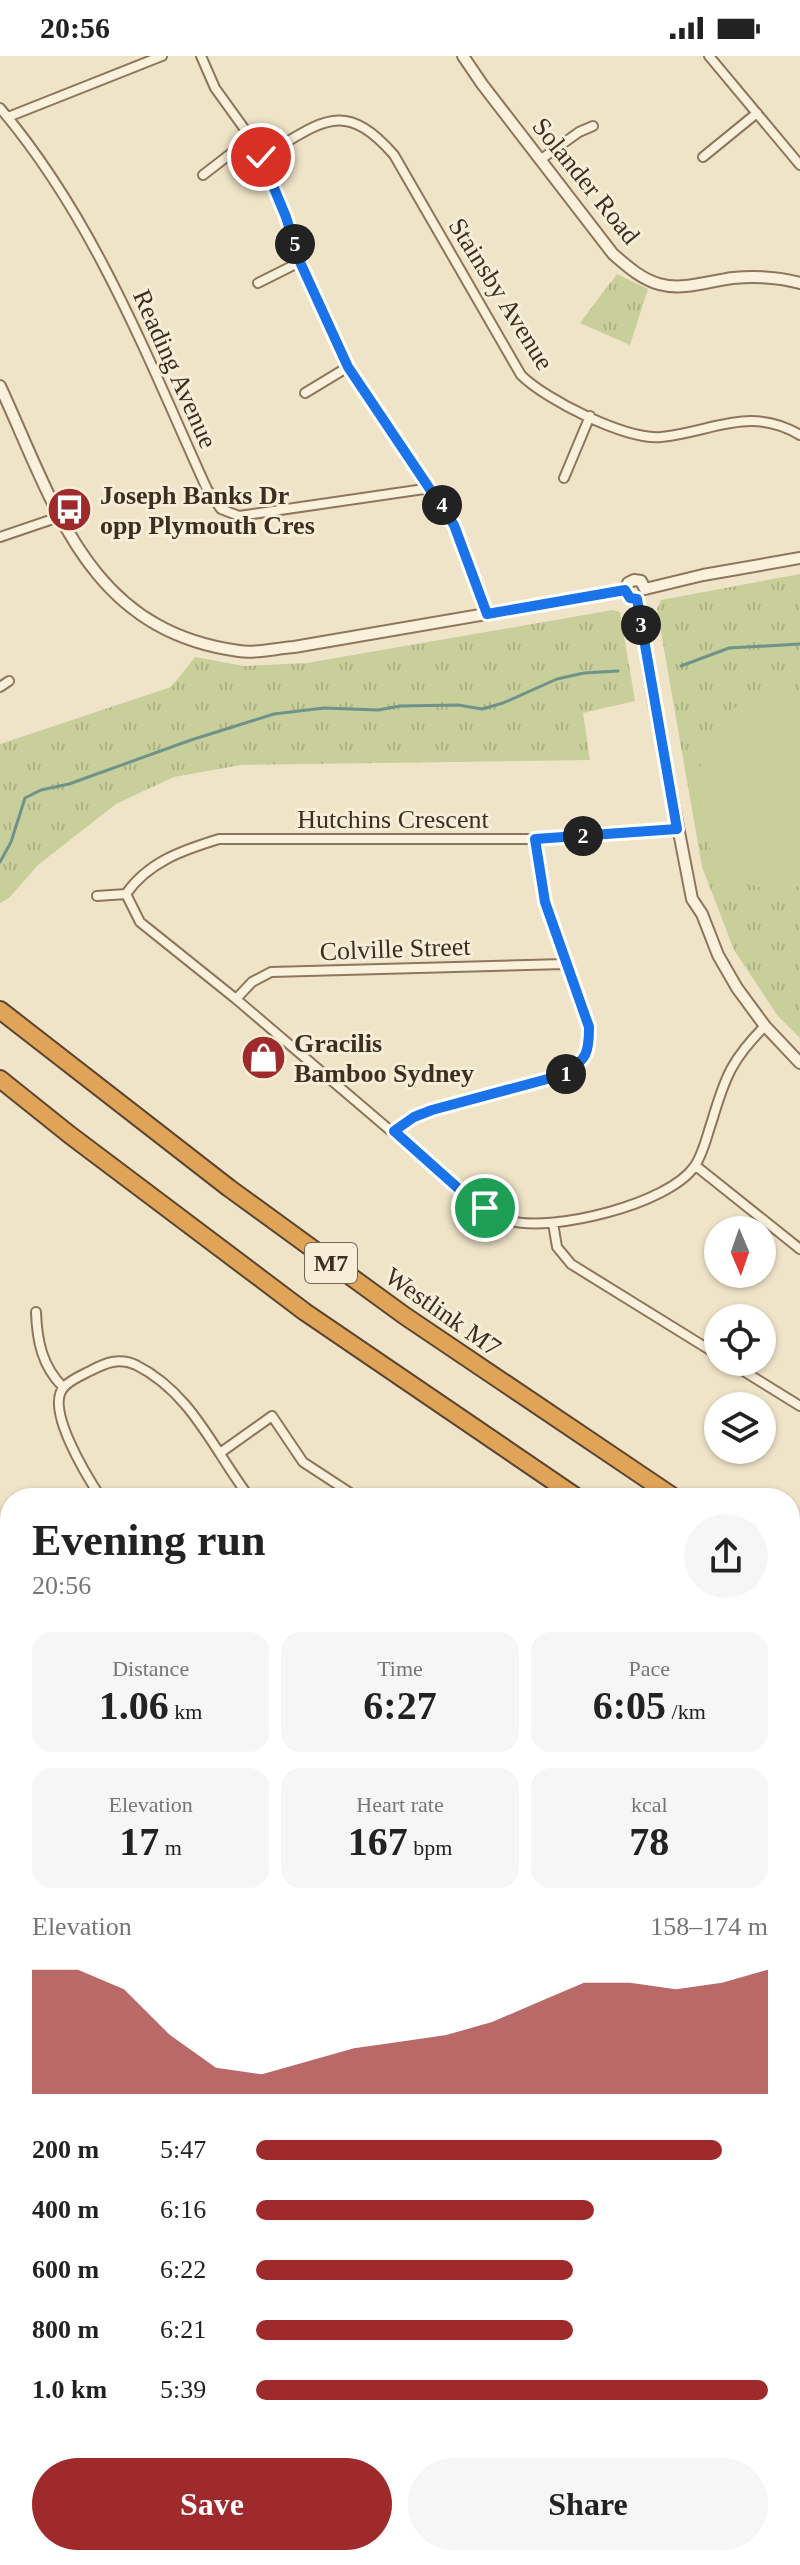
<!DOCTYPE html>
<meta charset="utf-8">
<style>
:root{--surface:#fff;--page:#f6f6f6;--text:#222;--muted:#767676;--accent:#9e2a2b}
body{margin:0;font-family:"Times New Roman",serif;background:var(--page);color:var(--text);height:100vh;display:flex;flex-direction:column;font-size:30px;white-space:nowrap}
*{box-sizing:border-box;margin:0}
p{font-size:26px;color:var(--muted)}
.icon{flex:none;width:44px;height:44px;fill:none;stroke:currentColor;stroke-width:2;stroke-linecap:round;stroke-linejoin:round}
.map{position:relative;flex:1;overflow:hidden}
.details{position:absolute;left:0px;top:1432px;width:800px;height:1078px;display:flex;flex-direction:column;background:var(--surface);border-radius:32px 32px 0 0;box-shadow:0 2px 6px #0004}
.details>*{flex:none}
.needle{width:52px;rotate:178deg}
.fabs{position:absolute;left:704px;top:1160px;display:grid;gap:16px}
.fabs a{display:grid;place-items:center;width:72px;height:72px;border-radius:50%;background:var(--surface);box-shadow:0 2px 6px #0004;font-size:40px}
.pin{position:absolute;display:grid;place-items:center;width:68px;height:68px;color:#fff;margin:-34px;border:4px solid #fff;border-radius:50%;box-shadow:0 2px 8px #0007}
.km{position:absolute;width:40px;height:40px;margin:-20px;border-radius:50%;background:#222;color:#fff;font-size:22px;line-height:40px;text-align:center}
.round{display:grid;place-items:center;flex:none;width:84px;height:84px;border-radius:42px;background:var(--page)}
.summary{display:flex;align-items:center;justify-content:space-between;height:136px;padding:0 32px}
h1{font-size:44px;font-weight:700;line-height:60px}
.figures{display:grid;grid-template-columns:repeat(3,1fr);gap:12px;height:136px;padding:8px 32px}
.figures div{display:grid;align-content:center;border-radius:20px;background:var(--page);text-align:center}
.figures b{font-size:40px;font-weight:700}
.figures small{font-size:22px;font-weight:400}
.figures p{font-size:22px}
.chart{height:224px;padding:16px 32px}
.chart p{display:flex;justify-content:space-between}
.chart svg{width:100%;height:144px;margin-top:8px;fill:var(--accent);opacity:.7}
.action{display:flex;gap:16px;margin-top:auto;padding:16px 32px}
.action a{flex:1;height:92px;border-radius:48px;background:var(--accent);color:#fff;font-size:32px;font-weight:700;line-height:92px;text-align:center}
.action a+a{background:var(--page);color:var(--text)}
ul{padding:0 32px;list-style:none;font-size:26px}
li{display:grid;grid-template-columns:128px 96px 1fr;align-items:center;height:60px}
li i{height:20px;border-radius:10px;background:var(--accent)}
.status{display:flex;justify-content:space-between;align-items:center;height:56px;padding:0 40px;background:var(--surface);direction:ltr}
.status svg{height:22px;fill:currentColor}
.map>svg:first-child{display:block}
.park{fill:url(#park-tufts)}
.pitch{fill:#c9cf9b}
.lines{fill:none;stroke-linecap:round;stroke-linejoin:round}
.stream{stroke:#6f938a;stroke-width:3}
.minor-casing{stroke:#8d765c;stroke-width:12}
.tertiary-casing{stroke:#8d765c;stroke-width:14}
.primary-casing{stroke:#5b4430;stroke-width:18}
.trunk-casing{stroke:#5b4430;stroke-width:18}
.motorway-casing{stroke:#5b4430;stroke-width:20}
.minor{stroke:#faf1dc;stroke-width:8}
.tertiary{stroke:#faf1dc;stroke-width:10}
.primary{stroke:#f3d9a0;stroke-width:14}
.trunk{stroke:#eabe7c;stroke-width:14}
.motorway{stroke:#e0a458;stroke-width:16}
.route-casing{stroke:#fff;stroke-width:16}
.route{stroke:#1a73e8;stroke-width:10}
.labels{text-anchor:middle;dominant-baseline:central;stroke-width:6;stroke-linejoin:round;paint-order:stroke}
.shield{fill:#f7eed8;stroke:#756857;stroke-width:2}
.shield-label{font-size:24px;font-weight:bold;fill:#3d2e20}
.street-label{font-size:26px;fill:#3d2e20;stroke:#f7eed8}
.poi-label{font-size:26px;font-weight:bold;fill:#3d2e20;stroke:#f7eed8;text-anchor:start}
</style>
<div class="status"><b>20:56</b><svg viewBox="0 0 49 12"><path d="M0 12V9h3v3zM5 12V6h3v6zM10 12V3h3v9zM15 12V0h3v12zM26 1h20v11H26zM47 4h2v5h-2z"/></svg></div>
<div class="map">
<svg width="800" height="2509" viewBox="0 0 800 2509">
<defs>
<pattern id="park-tufts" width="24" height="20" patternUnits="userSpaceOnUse" patternTransform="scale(2)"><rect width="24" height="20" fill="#c9cf9b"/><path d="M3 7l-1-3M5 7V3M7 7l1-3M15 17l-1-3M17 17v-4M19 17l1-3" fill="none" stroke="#aeb285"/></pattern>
</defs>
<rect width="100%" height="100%" fill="#f0e4c8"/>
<path class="park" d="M617,218L648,233L630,289L580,267Z
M800,518V982L777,959L734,894L702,811L657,553L661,544Z
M613,554L620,556L635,645L583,657L590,704L241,709L174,721L116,748L38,809L9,842L0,847V688L171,631L195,601L244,610L307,607Z"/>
<path class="pitch" d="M800,645V830C771,837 743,830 717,814C703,767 687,729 710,682C717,669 724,657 738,650C751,644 785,645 800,645Z"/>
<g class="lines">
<path class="stream" d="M681,610L729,592L800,588
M0,806L11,786L25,742L41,734L69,728L191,684L274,658L324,652L378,654L400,650L458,649L482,653L503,647L557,623L584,617L618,615"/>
<defs>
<path id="minor" d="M201,0L215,32L251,82L261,101L286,161L300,206L348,311L454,469L487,558
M709,0L800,109
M0,52C95,164 147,301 207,433L221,453L239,460L431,432
M8,61L162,0
M261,101C319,69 342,39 394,99L521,319C546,344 626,384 661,381C712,376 750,349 800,379
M703,101L757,57
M540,104L579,76L593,70
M203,119L251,82
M258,227L300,206
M305,337L348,311
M564,422L590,360
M0,481L59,461
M0,631L9,625
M126,838L140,866L236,943L459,1133C475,1144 492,1160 511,1165C554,1176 668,1148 694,1111C703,1099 707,1079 712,1065C725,1021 732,1003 765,970
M126,838C148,806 183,794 219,783H535L677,773
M97,840L126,838
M236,943L252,926L271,916L565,908
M394,1075L414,1061L432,1054L566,1018C587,1002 589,997 589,971L545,846L535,783
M696,1110L800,1193
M553,1167L557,1191L571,1208L718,1299
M36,1256C37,1285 42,1310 63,1331
M729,1306L800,1350
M220,1397L272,1360L303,1406L358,1442
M101,1442C88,1422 44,1352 64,1331C70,1324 82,1319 90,1315C105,1307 119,1301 136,1309C192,1337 214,1395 250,1442
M790,1730L800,1736
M794,1893L800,1906
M790,2034L800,2021
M800,2109L793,2125L800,2133
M0,2225L10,2236
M790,2290L800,2282
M0,2296L10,2286"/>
<path id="tertiary" d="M463,0L482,28L613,198C627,210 641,223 659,228C683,235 709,225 733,222C755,220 778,221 800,227
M0,330C55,449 88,575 239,595C256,598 277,592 294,591L625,534
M645,533L703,519L800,502
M625,534L628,527L634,524L641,525L645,533
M637,543L654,647L692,843L702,858L718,899L737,932L765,970L800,1007
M790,2302L800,2312"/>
<path id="primary" d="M790,2397L800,2389
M790,2425L800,2417
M654,2509L665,2500
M688,2509L699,2500"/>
<path id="trunk" d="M0,1654L10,1682
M0,1727L10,1755
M295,2500L298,2509
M313,2500L316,2509
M328,2500L332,2509
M345,2500L349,2509"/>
<path id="motorway" d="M0,954L229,1132L405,1260L675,1442
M0,1023L70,1079L305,1256L578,1442
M790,1514L800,1520
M790,1579L800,1586"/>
</defs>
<use href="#minor" class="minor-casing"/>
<use href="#tertiary" class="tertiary-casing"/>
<use href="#primary" class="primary-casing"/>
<use href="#trunk" class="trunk-casing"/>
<use href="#motorway" class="motorway-casing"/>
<use href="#minor" class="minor"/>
<use href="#tertiary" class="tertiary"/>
<use href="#primary" class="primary"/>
<use href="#trunk" class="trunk"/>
<use href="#motorway" class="motorway"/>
</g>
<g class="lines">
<defs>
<path id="route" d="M261,101L286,161L300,206L348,311L454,469L487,558L625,534L630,542L637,543L677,773L535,783L545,846L589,971C589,997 587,1002 566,1018L432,1054L414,1061L394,1075L459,1133L485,1152"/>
</defs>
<use href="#route" class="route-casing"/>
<use href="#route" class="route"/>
</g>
<defs>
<symbol id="bus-disc" viewBox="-11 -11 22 22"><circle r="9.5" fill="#9e2a2b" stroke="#f7eed8"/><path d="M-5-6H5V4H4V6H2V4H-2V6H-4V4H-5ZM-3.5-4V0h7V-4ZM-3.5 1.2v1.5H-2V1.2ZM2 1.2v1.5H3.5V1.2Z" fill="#fff"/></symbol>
<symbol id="shop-disc" viewBox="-11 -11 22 22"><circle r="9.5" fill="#9e2a2b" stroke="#f7eed8"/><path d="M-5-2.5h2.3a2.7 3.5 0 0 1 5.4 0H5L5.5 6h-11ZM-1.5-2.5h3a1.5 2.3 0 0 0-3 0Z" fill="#fff"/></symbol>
</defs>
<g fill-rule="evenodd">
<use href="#bus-disc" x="44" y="428" width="51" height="51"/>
<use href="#shop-disc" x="238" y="976" width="51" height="51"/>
</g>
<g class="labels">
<rect class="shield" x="305" y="1187" width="52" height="40" rx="6"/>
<g class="shield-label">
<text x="331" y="1207">M7</text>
</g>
<g class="street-label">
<text transform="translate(586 125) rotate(51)">Solander Road</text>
<text transform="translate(501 238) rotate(58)">Stainsby Avenue</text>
<text transform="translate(175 313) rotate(66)">Reading Avenue</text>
<text x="393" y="763">Hutchins Crescent</text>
<text transform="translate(395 893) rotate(-2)">Colville Street</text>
<text transform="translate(443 1256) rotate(35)">Westlink M7</text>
</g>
<g class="poi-label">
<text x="100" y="439">Joseph Banks Dr<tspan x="100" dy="30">opp Plymouth Cres</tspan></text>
<text x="294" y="987">Gracilis<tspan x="294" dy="30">Bamboo Sydney</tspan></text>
</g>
</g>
</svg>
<div class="fabs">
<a><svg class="needle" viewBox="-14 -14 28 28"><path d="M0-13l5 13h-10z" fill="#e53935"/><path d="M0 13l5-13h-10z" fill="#767676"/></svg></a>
<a><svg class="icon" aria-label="locate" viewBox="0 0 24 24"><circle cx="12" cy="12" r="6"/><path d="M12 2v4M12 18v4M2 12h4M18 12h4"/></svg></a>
<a><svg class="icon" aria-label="layers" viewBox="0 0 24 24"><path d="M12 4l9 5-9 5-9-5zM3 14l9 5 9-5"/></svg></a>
</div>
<div class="pin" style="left:485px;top:1152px;background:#1e9e55"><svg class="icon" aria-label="arrive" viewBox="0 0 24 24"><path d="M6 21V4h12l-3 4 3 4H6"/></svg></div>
<div class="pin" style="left:261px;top:101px;background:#d93025"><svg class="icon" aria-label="check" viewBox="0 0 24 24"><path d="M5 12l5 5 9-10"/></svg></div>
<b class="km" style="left:566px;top:1018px">1</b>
<b class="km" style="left:583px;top:780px">2</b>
<b class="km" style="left:641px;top:569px">3</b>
<b class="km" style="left:442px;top:449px">4</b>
<b class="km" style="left:295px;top:188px">5</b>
<section class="details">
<div class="summary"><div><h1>Evening run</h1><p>20:56</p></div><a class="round"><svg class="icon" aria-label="share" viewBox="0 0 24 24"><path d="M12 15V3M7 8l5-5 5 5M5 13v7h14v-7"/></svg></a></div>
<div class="figures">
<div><p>Distance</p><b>1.06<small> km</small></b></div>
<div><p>Time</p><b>6:27</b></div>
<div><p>Pace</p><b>6:05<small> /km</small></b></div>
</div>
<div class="figures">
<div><p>Elevation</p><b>17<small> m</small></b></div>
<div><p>Heart rate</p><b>167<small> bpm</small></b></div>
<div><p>kcal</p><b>78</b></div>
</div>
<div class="chart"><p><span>Elevation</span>158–174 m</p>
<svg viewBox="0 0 160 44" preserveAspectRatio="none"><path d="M0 44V6L10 6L20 12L30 26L40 36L50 38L60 34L70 30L80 28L90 26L100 22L110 16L120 10L130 10L140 12L150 10L160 6V44z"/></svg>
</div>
<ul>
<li><b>200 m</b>5:47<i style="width:91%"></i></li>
<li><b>400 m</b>6:16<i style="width:66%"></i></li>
<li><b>600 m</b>6:22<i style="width:62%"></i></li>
<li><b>800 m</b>6:21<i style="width:62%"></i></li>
<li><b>1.0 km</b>5:39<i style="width:100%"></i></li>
</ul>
<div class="action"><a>Save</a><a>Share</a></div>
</section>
</div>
